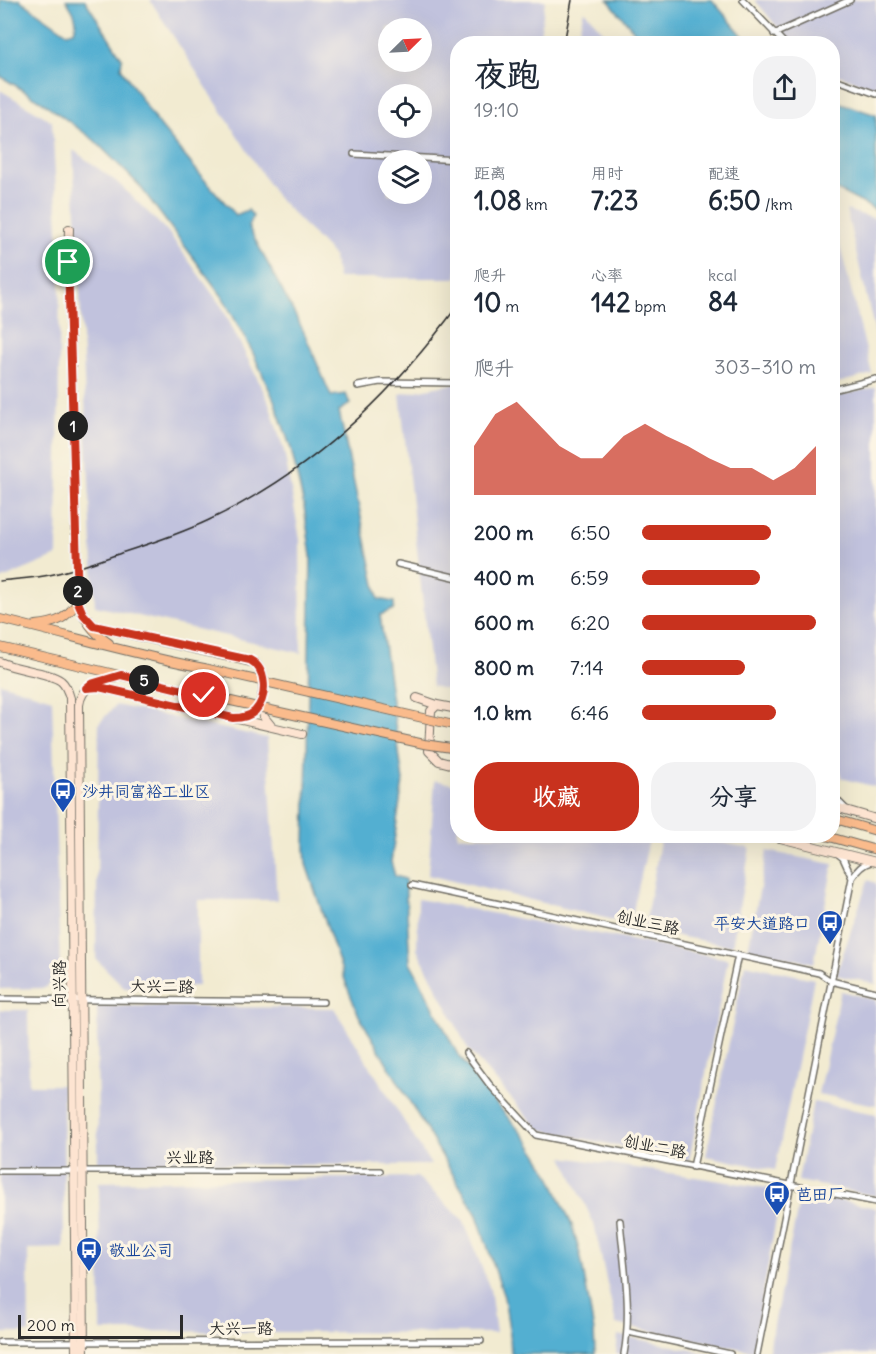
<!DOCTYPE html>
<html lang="zh">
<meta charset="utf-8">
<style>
:root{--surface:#fff;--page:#f2f2f3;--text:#1f2937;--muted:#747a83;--accent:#c8321e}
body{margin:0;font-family:Delius,"LXGW WenKai TC",sans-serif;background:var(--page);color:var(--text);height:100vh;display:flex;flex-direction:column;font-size:22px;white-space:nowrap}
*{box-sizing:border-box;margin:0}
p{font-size:20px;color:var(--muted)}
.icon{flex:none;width:33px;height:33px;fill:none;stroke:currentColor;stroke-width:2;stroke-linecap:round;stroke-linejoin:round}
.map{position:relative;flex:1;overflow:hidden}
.panel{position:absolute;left:450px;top:36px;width:390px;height:807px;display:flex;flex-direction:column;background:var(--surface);border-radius:24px;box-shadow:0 6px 24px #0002}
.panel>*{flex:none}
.needle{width:39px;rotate:66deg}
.fabs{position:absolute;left:378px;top:18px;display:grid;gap:12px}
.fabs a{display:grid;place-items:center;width:54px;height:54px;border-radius:50%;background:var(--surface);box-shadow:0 6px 24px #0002;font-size:30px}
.scale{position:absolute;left:18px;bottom:15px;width:165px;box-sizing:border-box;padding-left:6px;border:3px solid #2b2b2b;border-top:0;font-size:16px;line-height:21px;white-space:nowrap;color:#2b2b2b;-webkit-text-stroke:4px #fcf5e5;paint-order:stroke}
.pin{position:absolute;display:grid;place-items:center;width:51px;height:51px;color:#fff;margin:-26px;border:3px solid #fff;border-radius:50%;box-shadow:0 2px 6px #0007}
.km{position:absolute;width:30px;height:30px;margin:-15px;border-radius:50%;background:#222;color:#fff;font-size:16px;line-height:30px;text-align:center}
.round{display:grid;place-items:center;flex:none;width:63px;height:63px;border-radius:24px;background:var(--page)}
.summary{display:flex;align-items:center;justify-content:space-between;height:102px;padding:0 24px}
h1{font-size:33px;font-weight:700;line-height:45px}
.stats{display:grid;grid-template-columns:repeat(3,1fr);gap:9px;height:102px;padding:6px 24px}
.stats div{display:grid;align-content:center}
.stats b{font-size:26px;font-weight:700}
.stats small{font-size:16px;font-weight:400}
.stats p{font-size:16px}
.chart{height:168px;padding:12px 24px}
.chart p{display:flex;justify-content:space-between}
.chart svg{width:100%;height:108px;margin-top:6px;fill:var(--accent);opacity:.7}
.cta{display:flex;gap:12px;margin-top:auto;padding:12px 24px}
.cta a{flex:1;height:69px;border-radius:24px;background:var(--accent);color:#fff;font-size:24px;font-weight:700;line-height:69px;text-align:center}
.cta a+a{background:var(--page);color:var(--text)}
ul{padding:0 24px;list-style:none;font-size:20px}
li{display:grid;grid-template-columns:96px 72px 1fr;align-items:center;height:45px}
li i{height:15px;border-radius:8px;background:var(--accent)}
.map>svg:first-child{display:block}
.industrial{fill:#c1c2dd;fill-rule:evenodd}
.water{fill:#53afd1;stroke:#3f6d7e;stroke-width:1.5}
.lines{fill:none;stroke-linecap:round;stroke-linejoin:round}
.street-casing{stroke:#716e65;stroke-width:8}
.secondary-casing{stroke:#716e65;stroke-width:10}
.primary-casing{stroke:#716e65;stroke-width:10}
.street{stroke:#fff;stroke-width:5}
.secondary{stroke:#fde4d1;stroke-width:8}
.primary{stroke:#fabb8c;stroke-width:8}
.rail{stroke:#2b2b2b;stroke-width:1.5}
.primary-bridge-casing{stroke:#716e65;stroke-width:10;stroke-linecap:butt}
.primary-bridge{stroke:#fabb8c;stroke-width:8}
.route-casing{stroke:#fff;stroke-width:12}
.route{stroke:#c8321e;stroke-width:8}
.labels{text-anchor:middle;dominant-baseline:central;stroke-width:6;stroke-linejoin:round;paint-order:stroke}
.transit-label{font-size:16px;fill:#164399;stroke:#fcf5e5;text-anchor:start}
.street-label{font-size:16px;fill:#2b2b2b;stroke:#fcf5e5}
</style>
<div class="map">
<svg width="876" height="1354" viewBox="0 0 876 1354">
<rect width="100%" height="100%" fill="#fcf5e5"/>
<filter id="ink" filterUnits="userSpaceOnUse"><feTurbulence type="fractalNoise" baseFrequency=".0167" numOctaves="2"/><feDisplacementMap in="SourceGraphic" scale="12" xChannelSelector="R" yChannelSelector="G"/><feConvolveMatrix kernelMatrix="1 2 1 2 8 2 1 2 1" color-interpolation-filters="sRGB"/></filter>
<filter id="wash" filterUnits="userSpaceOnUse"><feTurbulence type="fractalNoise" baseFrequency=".008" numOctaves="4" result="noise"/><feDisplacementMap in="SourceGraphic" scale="24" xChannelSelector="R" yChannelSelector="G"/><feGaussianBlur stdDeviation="1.35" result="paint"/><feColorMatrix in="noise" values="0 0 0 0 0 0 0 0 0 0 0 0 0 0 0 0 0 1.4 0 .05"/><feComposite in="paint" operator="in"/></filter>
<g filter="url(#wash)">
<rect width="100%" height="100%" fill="#f2ebd1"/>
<path class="industrial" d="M150,0H545L539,43L458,44L457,278H338L333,255L277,197ZM388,28H422V62H388ZM388,94H422V128H388ZM388,160H422V194H388Z
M755,0H876V89L833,73L832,44L794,43L783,34Z
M584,10L613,43H576Z
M0,90L52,121L60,263L57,556L0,580Z
M73,150L117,182L168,232L222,307L268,400L284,451L300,539L301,653L95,606Z
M846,210L876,219V336Z
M832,213L872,374L833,384H832Z
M457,383V692L432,686L400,394Z
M876,387V787L841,778L833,742L832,397Z
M0,683L52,699L60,973L45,988L0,989Z
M116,705L267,738L277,900H198V986L125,988L96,959L99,723Z
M435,780L457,785L458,836H650L630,924L428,875Z
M661,836H684L750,848L732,946L644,930Z
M767,851L833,864L814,963L748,950Z
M868,880L876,883V984L836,975Z
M418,899L728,959L689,1161L538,1129L468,1049L417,949Z
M745,964L814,979L775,1170L706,1156Z
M841,991L876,1000V1105L818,1094Z
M97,1006L334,1008L431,1165L98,1164Z
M0,1010H28L29,1085H63L64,1248L28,1249L29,1333H0Z
M813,1102L876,1114V1196L798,1181Z
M563,1157L781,1190L753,1351L616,1324L594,1224Z
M417,1177L464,1221L490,1289L496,1333L101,1331L99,1182Z
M801,1192L876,1208V1354H768Z
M618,1335L710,1354H616Z"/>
<path class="water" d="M0,0H20L67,33L74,31C79,18 73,11 66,0H85L122,58L121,68L156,121L202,177L236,215L248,210L253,216L248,226L303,330L331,396L346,394L350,404L339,411L378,599L394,602V609L380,615L403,781L391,862L395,876L405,879L410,962L416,973L457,1053L483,1088L529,1142L549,1174L572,1225L581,1258L594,1331L595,1354H511L510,1335L504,1297L477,1215L359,1016L348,989L306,864L305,848L311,556L304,506L291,449L274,400L252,351L222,296L139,185L94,140L41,101L0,76Z
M608,0H712L749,43H644Z
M832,100L876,115V210L833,188Z"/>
</g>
<g filter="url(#ink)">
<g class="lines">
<defs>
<path id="street" d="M743,0L785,44
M774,34L850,0
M832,78L876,94
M354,154L458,160
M358,386L380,382L458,383
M832,390L876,379
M398,564L458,578
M832,795L845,808
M838,854L843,858L852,878
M412,885L819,973L831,981L876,992
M0,999L323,1002
M466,1053L489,1084L536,1135L876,1202
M693,1167L738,955
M0,1171H380
M620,1221C624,1266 632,1310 624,1354
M628,1332L730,1354
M0,1342L481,1341
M757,1354L852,878C857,870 862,864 871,862"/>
<path id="secondary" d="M69,229L68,262L78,602
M88,619L94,626L255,663C268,677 266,707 248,716C243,718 238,718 233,718
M0,662C17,670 49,672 61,681C66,685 68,691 70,698L76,1354
M91,687H99L302,734
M417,698L437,705
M261,704L264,717L272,727
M458,709L437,705L431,711L429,751L439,761L458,766
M832,806L876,819
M772,836L876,862
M84,1354L79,705C82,682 103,681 121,675"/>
<path id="primary" d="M78,602C85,620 92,632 109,643
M0,619C68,635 135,655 204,668
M36,625C58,623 65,619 78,602
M0,647L204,695
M832,818L876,831
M826,836L876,850"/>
</defs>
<use href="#street" class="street-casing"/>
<use href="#secondary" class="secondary-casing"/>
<use href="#primary" class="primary-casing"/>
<use href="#street" class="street"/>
<use href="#secondary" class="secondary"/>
<use href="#primary" class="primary"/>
<path class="rail" d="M564,44L572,0
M0,581C18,579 37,578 54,574C78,569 101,560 124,552C152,543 182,533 209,520C310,473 393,394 458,305"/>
<defs>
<path id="primary-bridge" d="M204,668L458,726
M204,695L424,744L458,749"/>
</defs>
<use href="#primary-bridge" class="primary-bridge-casing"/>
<use href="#primary-bridge" class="primary-bridge"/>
</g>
</g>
<g class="lines" filter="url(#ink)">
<defs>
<path id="route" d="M68,262L78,602L83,614L94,626L250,660C267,669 268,697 255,711C249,717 241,718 233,718L99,687L86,688L91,684L121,675L204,695"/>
</defs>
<use href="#route" class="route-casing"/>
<use href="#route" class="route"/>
</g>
<defs>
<symbol id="bus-pin" viewBox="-11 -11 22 30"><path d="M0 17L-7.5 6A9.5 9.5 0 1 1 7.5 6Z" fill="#1a4fb4" stroke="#fcf5e5"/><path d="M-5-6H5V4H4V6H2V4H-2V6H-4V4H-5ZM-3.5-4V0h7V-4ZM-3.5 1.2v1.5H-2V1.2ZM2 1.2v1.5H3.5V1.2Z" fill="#fff"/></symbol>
</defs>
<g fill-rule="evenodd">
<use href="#bus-pin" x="48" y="776" width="30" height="40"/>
<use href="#bus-pin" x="815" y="908" width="30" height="40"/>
<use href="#bus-pin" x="762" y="1179" width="30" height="40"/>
<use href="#bus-pin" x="74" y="1235" width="30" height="40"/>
</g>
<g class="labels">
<g class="transit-label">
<text x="82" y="791">沙井同富裕工业区</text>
<text x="810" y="923" text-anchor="end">平安大道路口</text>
<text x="796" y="1194">芭田厂</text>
<text x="109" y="1250">敬业公司</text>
</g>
<g class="street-label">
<text transform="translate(648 922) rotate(12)">创业三路</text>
<text transform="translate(59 984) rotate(-90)">向兴路</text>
<text transform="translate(162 986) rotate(1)">大兴二路</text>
<text transform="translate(655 1146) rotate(11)">创业二路</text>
<text x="190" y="1157">兴业路</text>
<text x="241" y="1328">大兴一路</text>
</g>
</g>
</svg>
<div class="fabs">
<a><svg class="needle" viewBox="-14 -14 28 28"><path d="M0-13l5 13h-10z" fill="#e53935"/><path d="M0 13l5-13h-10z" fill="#747a83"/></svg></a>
<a><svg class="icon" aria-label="locate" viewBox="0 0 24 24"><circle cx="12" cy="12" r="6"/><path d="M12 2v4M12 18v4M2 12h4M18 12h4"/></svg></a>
<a><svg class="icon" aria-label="layers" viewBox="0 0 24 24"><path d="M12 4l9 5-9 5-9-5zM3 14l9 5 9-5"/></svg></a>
</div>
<div class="scale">200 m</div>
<div class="pin" style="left:68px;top:262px;background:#1e9e55"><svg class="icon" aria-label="arrive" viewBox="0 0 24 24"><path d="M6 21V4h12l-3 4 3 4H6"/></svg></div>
<div class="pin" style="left:204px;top:695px;background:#d93025"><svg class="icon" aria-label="check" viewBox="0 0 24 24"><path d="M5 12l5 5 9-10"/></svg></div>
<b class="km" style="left:73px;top:426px">1</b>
<b class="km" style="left:78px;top:591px">2</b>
<b class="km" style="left:144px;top:680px">5</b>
<section class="panel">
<div class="summary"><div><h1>夜跑</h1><p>19:10</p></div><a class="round"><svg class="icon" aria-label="share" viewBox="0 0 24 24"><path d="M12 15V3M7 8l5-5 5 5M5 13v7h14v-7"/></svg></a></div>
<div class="stats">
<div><p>距离</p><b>1.08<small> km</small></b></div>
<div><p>用时</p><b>7:23</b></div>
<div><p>配速</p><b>6:50<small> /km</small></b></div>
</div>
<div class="stats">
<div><p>爬升</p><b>10<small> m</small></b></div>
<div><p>心率</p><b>142<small> bpm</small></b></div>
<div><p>kcal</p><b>84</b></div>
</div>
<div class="chart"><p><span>爬升</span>303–310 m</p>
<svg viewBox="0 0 160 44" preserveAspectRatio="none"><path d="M0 44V24L10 11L20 6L30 15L40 24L50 29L60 29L70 20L80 15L90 20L100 24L110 29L120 33L130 33L140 38L150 33L160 24V44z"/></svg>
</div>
<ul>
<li><b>200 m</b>6:50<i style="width:74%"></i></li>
<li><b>400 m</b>6:59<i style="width:68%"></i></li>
<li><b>600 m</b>6:20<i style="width:100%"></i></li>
<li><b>800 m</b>7:14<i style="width:59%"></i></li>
<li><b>1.0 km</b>6:46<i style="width:77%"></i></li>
</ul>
<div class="cta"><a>收藏</a><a>分享</a></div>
</section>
</div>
